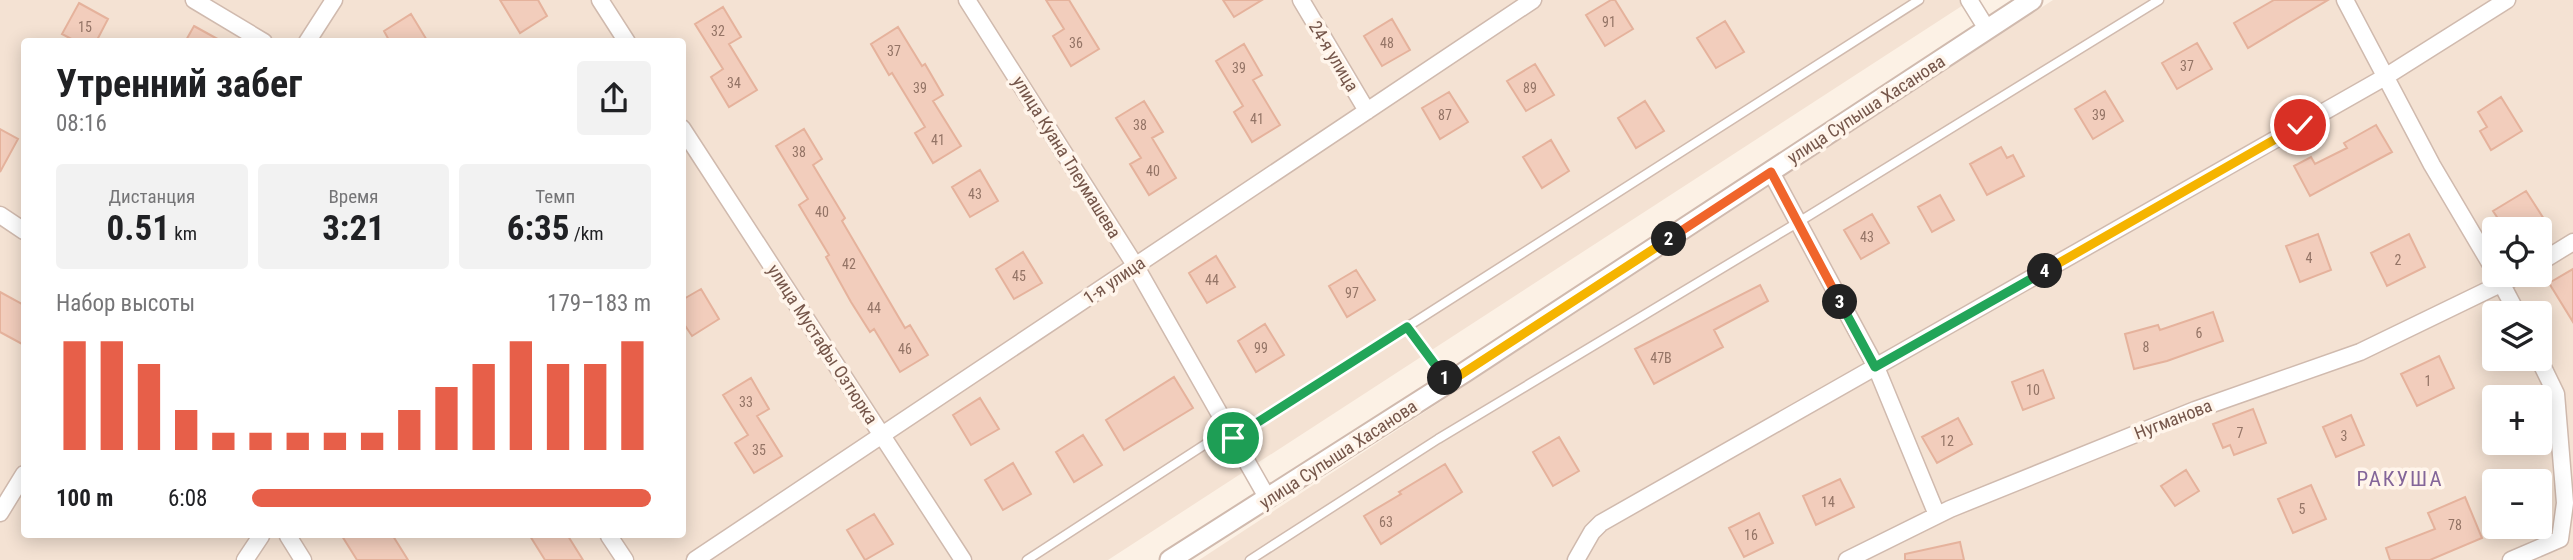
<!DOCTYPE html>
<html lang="ru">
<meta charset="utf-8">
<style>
:root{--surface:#fff;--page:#f2f2f2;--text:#202124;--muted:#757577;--accent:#e75f49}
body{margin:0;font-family:"Roboto Condensed",sans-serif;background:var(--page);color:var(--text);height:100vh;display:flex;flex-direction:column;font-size:26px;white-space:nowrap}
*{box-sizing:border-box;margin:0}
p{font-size:23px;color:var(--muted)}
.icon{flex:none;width:38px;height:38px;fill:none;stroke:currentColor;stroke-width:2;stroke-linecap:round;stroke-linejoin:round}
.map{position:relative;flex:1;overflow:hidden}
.sheet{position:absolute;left:21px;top:38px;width:665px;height:500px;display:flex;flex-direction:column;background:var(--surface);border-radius:7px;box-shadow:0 4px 18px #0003}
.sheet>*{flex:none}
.tools{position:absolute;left:2482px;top:217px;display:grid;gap:14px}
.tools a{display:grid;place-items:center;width:70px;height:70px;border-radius:7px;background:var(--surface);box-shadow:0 4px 18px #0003;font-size:35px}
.pin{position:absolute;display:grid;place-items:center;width:60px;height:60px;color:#fff;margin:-30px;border:4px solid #fff;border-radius:50%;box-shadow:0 2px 7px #0007}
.km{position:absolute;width:35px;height:35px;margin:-18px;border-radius:50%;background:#222;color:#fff;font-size:19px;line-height:35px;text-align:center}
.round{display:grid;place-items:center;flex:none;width:74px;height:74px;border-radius:7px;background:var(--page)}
.headline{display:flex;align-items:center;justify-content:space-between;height:119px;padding:0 35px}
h1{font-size:38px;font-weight:700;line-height:52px}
.metrics{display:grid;grid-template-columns:repeat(3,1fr);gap:10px;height:119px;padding:7px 35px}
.metrics div{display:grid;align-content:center;border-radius:7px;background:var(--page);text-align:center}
.metrics b{font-size:35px;font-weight:700}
.metrics small{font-size:19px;font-weight:400}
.metrics p{font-size:19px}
.chart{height:196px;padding:14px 35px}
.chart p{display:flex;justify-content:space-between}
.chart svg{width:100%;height:126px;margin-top:7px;stroke:var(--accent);stroke-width:6}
ul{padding:0 35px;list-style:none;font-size:23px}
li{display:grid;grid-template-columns:112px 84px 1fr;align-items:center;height:52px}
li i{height:18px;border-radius:9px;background:var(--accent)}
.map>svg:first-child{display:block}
.residential{fill:#f4e2d3;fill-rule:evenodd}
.building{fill:#f2cdbc;stroke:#e5b29c;stroke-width:2}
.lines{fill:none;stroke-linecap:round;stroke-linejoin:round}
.service-casing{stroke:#d0baae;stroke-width:11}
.minor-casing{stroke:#d0baae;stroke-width:19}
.tertiary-casing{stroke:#d0baae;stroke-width:23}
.service{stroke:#fff;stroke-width:8}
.minor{stroke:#fff;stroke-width:16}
.tertiary{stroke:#fff;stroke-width:19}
.split-1-casing{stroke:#fff;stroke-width:14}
.split-2-casing{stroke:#fff;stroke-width:14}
.split-3-casing{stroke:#fff;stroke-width:14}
.split-4-casing{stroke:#fff;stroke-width:14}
.split-5-casing{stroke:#fff;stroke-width:14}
.split-1{stroke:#22a559;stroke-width:9}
.split-2{stroke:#f5b400;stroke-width:9}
.split-3{stroke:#f0652b;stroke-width:9}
.split-4{stroke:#22a559;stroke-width:9}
.split-5{stroke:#f5b400;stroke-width:9}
.labels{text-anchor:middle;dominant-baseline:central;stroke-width:7;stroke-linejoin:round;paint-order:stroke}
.number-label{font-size:14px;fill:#947466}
.street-label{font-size:18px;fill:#75564a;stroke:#fff5eb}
.quarter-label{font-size:21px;letter-spacing:2px;fill:#836599;stroke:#fff5eb}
</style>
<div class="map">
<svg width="2573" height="560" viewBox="0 0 2573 560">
<rect width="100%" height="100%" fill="#fcf1e5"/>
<path class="residential" d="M0,0H1971L1108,560H0ZM24,42H682V536H24Z
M2053,0H2573V560H1199ZM2494,229H2539V275H2494ZM2494,313H2539V359H2494ZM2494,397H2539V443H2494ZM2494,481H2539V527H2494Z"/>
<path class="building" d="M500,0H538L547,16L520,33Z
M1046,0H1069L1099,49L1071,66L1053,36L1064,29Z
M1223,0H1262L1234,17Z
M1611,0H1615L1633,29L1605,46L1586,15Z
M2274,0H2328L2248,48L2234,23Z
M79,3L108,19L96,42H77L62,34Z
M723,7L741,37L729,44L757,90L729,107L711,77L723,69L695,24Z
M411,14L428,42H390L384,31Z
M1392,19L1410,50L1382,66L1364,36Z
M1725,21L1744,52L1716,68L1697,38Z
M194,26L223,42H185Z
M898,27L922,66L925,64L943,95L933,101L961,146L933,163L915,133L925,127L892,73L889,75L871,44Z
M2197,43L2212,69L2177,89L2162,63Z
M1244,44L1262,75L1253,80L1280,125L1252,142L1234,112L1243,106L1216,61Z
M1535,64L1554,95L1526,111L1507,81Z
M2105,91L2123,121L2093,139L2075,109Z
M1449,92L1468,122L1440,139L1422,108Z
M2501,97L2522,131L2491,150L2480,131L2487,127L2478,112Z
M1144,101L1163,132L1152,138L1176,178L1149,195L1130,164L1141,158L1116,118Z
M1645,101L1664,131L1636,148L1618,118Z
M2376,125L2392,152L2310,196L2294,166L2311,157L2315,164L2347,148L2344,143Z
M0,129L18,139L0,172Z
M804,129L822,159L813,165L845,218L842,221L905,328L910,325L928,355L900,372L874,329L870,332L851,302L826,257L829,255L799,205L808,199L776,146Z
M1551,140L1569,171L1542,188L1523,157Z
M2001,147L2007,158L2013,155L2024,176L1987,195L1970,164Z
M980,170L998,201L970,217L952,187Z
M2526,191L2544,219L2528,229H2505L2493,211Z
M1940,195L1954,220L1932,232L1918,207Z
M1872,214L1889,243L1861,259L1844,230Z
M2318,234L2331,270L2300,282L2286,246Z
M2409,234L2425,267L2387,286L2371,253Z
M1023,252L1042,283L1014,299L996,269Z
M1216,256L1235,287L1207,303L1189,273Z
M2573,269V322L2549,283Z
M1356,270L1375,300L1347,317L1329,286Z
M1760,285L1768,301L1714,330L1723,347L1654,384L1635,349Z
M701,289L719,319L692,336L682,321V300Z
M0,292L24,305V345L0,332Z
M2213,312L2223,341L2167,361L2134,369L2125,334L2158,325L2160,330Z
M1265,324L1284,355L1256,372L1238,341Z
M2439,356L2454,388L2417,406L2401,374Z
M2043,370L2054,398L2023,410L2012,382Z
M1174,377L1193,408L1124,450L1106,420Z
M751,378L769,409L757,416L782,456L754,473L735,443L748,435L723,395Z
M980,398L999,429L971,445L953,415Z
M2253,409L2266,443L2234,455L2230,445L2223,448L2213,424Z
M2351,415L2364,445L2336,457L2323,427Z
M1958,418L1972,444L1937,463L1922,437Z
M1083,435L1102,465L1074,482L1056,452Z
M1559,437L1579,471L1553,486L1533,452Z
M1013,463L1031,494L1003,510L985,480Z
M1445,464L1462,492L1381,544L1364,516L1401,494L1399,492Z
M2186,470L2199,491L2175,506L2161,486Z
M1840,479L1854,507L1816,525L1803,496Z
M2311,485L2326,519L2293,533L2278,499Z
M2465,497L2482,538L2430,560H2390L2386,548L2435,529L2428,513Z
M1759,513L1773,543L1744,557L1729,528Z
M874,514L893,544L865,560L847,530Z
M342,536H393L408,560H357Z
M530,536H568L583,560H545Z
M1960,542L1964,560H1905V554Z"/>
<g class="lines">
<defs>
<path id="service" d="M1407,327L1448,383
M1027,560L1218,436L1233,438L1919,0
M1250,560L1438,439L1797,223L2159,0"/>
<path id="minor" d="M194,0L264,42
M600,0L627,42
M967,0L1135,265L1268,499
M1301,0L1367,111
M1969,0L1987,29
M2345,0L2432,165L2494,270
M307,42L334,0
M682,128L963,560
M1771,172L1876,367L1937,515
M0,215L24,231
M2539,263L2573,242
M2498,277L2517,313
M0,513L24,474
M288,536L303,560
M609,536L625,560
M245,560L261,536
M695,560L1533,0
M1576,560L1592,532L1601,523L2385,77L2507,0
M1847,560L1950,509L2195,410L2360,352L2519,275
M2511,560L2560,539L2565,503L2556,394L2539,359"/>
<path id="tertiary" d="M1170,560L1465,372L2032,0"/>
</defs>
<use href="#service" class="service-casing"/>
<use href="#minor" class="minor-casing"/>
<use href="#tertiary" class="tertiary-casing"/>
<use href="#service" class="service"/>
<use href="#minor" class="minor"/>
<use href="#tertiary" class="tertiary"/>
</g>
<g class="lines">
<defs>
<path id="split-1" d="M1233,438L1407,327L1445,378"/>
<path id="split-2" d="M1445,378L1448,383L1669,239"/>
<path id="split-3" d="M1669,239L1771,172L1840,302"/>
<path id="split-4" d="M1840,302L1875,367L2045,271"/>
<path id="split-5" d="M2045,271L2300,125"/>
</defs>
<use href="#split-1" class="split-1-casing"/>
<use href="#split-2" class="split-2-casing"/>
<use href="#split-3" class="split-3-casing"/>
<use href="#split-4" class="split-4-casing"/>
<use href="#split-5" class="split-5-casing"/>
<use href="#split-1" class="split-1"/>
<use href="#split-2" class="split-2"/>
<use href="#split-3" class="split-3"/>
<use href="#split-4" class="split-4"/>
<use href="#split-5" class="split-5"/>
</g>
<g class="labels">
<g class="number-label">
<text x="1609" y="22">91</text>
<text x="85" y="27">15</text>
<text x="718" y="31">32</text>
<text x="1076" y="43">36</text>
<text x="1387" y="43">48</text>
<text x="894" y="51">37</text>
<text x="2187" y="66">37</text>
<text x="1239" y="68">39</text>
<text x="734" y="83">34</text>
<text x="920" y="88">39</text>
<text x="1530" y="88">89</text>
<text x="1445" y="115">87</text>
<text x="2099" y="115">39</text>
<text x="1257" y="119">41</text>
<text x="1140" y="125">38</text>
<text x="938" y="140">41</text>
<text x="799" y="152">38</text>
<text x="1153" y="171">40</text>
<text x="975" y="194">43</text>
<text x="822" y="212">40</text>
<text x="1867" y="237">43</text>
<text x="2309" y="258">4</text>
<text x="2398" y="260">2</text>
<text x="849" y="264">42</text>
<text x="1019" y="276">45</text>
<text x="1212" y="280">44</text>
<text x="1352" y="293">97</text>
<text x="874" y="308">44</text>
<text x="2199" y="333">6</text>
<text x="2146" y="347">8</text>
<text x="1261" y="348">99</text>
<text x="905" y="349">46</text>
<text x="1661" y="358">47В</text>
<text x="2428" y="381">1</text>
<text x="2033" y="390">10</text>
<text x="746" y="402">33</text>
<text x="2240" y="433">7</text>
<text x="2344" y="436">3</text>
<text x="1947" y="441">12</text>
<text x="759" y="450">35</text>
<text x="1828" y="502">14</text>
<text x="2302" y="509">5</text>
<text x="1386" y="522">63</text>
<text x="2455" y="525">78</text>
<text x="1751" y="535">16</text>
</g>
<g class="street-label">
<text transform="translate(1334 56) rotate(59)">24-я улица</text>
<text transform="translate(1866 109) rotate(-33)">улица Супыша Хасанова</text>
<text transform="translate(1067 157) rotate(58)">улица Куана Тлеумашева</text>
<text transform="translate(1114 280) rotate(-34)">1-я улица</text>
<text transform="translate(823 344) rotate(57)">улица Мустафы Озтюрка</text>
<text transform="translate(2173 419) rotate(-21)">Нугманова</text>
<text transform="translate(1338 454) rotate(-33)">улица Супыша Хасанова</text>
</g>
<g class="quarter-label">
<text x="2400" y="479">РАКУША</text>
</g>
</g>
</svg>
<div class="tools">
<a><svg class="icon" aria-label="locate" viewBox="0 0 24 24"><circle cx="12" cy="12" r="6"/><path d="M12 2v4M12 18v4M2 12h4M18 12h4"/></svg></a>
<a><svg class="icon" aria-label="layers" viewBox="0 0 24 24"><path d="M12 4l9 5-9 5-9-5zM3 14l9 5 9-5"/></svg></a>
<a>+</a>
<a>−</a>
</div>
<div class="pin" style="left:1233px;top:438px;background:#1e9e55"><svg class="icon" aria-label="arrive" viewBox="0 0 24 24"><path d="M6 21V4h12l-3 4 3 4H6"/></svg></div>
<div class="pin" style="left:2300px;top:125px;background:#d93025"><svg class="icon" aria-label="check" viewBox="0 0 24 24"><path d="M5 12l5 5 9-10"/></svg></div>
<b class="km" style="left:1445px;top:378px">1</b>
<b class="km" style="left:1669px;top:239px">2</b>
<b class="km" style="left:1840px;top:302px">3</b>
<b class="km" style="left:2045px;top:271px">4</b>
<section class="sheet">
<div class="headline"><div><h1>Утренний забег</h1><p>08:16</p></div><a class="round"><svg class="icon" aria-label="share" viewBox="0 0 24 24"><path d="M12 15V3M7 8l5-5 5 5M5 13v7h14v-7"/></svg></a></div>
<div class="metrics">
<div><p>Дистанция</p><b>0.51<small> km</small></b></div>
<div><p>Время</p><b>3:21</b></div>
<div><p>Темп</p><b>6:35<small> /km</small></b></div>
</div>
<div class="chart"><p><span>Набор высоты</span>179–183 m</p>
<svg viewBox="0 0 160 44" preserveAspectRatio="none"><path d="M5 44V6M15 44V6M25 44V14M35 44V30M45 44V38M55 44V38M65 44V38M75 44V38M85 44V38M95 44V30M105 44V22M115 44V14M125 44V6M135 44V14M145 44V14M155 44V6"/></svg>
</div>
<ul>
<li><b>100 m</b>6:08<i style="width:100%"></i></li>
</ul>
</section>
</div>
